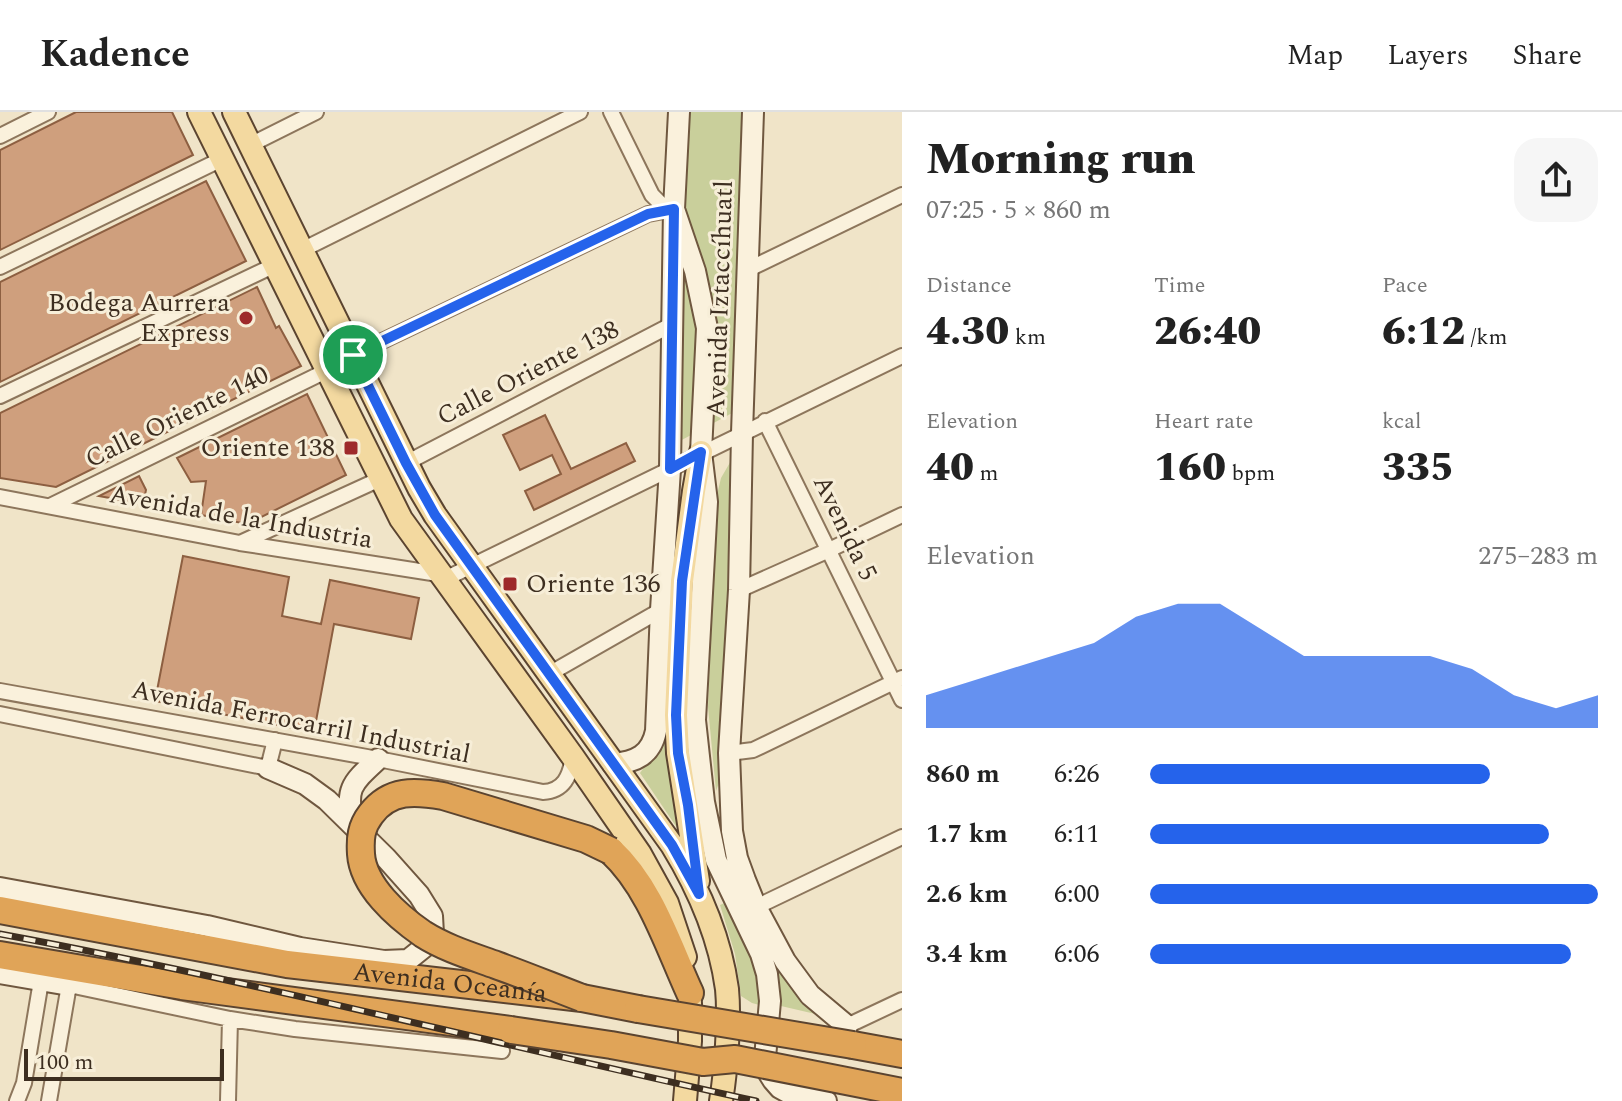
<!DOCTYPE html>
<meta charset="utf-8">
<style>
:root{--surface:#fff;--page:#f6f6f6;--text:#222;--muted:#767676;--line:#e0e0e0;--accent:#2563eb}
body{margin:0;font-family:Spectral,serif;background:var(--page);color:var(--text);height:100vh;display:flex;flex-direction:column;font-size:30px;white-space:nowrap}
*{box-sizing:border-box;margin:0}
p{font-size:26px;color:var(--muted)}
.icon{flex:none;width:44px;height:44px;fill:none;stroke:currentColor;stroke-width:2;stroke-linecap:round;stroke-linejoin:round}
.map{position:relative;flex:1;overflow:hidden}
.side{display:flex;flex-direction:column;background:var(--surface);width:720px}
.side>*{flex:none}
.scale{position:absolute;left:24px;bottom:20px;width:200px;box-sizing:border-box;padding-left:8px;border:4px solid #3d2e20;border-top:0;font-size:22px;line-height:28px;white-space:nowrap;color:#3d2e20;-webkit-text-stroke:6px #f7eed8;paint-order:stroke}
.pin{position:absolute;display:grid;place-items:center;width:68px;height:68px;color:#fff;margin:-34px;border:4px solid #fff;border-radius:50%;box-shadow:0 2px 8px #0007}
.round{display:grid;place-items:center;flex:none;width:84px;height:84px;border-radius:24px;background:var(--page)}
.summary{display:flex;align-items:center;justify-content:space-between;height:136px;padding:0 24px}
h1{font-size:44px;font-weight:800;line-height:60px}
.figures{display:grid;grid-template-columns:repeat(3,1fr);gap:12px;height:136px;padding:8px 24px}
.figures div{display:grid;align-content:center}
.figures b{font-size:40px;font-weight:800}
.figures small{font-size:22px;font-weight:400}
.figures p{font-size:22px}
.chart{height:224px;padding:16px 24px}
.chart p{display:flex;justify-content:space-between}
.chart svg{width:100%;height:144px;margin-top:8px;fill:var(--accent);opacity:.7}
ul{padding:0 24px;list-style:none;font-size:26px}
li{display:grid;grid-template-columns:128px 96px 1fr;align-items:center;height:60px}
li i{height:20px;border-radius:10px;background:var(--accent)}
header{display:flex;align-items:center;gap:48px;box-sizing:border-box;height:112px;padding:0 40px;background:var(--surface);border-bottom:2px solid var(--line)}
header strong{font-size:38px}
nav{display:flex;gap:44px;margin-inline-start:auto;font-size:28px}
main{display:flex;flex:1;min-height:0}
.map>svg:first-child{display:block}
.green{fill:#c9cf9b}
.building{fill:#cf9f7d;stroke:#8d5f41;stroke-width:2}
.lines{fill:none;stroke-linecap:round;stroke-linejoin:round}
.street-casing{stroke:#8d765c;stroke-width:18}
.secondary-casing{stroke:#6f573f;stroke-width:24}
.primary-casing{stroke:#5b4430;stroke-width:26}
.highway-casing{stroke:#5b4430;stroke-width:30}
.street{stroke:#faf1dc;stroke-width:14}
.secondary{stroke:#faf1dc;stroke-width:20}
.primary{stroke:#f3d9a0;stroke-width:22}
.highway{stroke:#e0a458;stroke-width:26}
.rail-casing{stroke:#3d2e20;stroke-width:7}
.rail{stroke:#f7eed8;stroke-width:4;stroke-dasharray:12;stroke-linecap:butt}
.highway-bridge-casing{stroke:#5b4430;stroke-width:30;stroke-linecap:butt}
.highway-bridge{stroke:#e0a458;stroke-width:26}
.route-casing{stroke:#fff;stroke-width:16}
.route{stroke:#2563eb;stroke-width:10}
.poi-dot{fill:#9e2a2b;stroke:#f7eed8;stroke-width:3}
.labels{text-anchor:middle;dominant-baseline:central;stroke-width:6;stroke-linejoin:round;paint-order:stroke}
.street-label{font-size:26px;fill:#3d2e20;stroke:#f7eed8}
.poi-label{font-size:26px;fill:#3d2e20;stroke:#f7eed8;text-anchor:end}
</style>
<header>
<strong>Kadence</strong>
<nav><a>Map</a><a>Layers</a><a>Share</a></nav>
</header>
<main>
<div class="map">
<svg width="902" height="989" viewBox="0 0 902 989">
<rect width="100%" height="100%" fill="#f0e4c8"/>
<path class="green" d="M684,0H749L736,299L678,330Z
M732,347L720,668L716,679L708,595L716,387L721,366Z
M669,609L688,732L640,661L657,637Z
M743,785L824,904L781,894C780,853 761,822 743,785Z
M727,790L757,860L763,894L752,891L741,884L735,842L720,793Z"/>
<path class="building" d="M76,0H172L193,43L0,138V38Z
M206,69L246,149L0,270V170Z
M257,175L276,216L279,214L301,254L56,375L0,366V301Z
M307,282L346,363L247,412L201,403L206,369L191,370L177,346Z
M545,303L571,357L626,331L635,349L534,398L525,379L561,362L552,343L520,358L503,323Z
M139,364L146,378L143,392L99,384Z
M183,444L289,465L282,504L321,512L330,468L419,486L411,527L334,512L314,620L155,589Z"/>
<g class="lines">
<defs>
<path id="street" d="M611,0L652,83L661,92L673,97
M0,24L48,0
M250,33L316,0
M302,138L580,0
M0,155L222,47
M747,158L902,83
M353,243L648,102L674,97
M0,284L275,153
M765,309L902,588
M406,351L671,213
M0,385L240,431L451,464L902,244
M50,394L326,259
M240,431L380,367
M739,478L829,438L902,403
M549,562L661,498
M0,579L378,647L543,680C564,679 570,664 573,645
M0,602L268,656L275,628
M729,641L753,638L902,566
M756,795L902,725
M847,914L902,888
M17,989L24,971L41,869
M49,989L69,873L230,907L295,917L502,939
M228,989L230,907"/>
<path id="secondary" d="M753,0L742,321L739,478L729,641L732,719L737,746L745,768L756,795L785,849L810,883L847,914
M674,97L695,159L707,216L701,340L707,390L695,608L704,690L716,748L761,842L767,862L770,889L765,946L768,960L773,968L780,976L793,983L826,989
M613,652C636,650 651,643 656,619L661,498L670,357L674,97L679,0
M354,713C344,677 352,671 378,647
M0,776L207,814L300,836L384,849L408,848L423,836L433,822L432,804L419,783L386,746L327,688L305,672L268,656
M0,861L69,873"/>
<path id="primary" d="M199,0L401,407L573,645L640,742L667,791L685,845
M234,0L419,376L435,403L672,733C699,777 720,826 727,877C730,908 726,958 721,989
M698,769L678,641L676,603L682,469L694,379L701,340
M685,989L690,929V891"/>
<g id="highway">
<path d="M611,739C650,775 668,833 690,881"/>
<path id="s1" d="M0,798L287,852L582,886L638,897"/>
<path d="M0,843L182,874L511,918"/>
<path d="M853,933L902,942"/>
</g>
</defs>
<use href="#street" class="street-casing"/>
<use href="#secondary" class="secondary-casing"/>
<use href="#primary" class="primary-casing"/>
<use href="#highway" class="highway-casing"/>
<use href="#street" class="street"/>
<use href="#secondary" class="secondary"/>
<use href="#primary" class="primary"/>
<use href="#highway" class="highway"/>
<defs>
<path id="rail" d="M0,822C254,869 504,934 756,989"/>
</defs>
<use href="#rail" class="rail-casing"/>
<use href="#rail" class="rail"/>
<defs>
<path id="highway-bridge" d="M582,886C553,875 524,863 496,853C471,844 445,836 423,822C397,804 363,774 361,742C360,726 361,715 371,702C390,677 415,679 443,684L586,727L611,739
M638,897L853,933
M511,918L611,933L703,950L735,947L902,980"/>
</defs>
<use href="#highway-bridge" class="highway-bridge-casing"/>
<use href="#highway-bridge" class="highway-bridge"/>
</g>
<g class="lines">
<defs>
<path id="route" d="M674,97L670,357L701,340L682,469L676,603L678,641L688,693L699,782L672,733L435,403L406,351L353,243L648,102Z"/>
</defs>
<use href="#route" class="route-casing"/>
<use href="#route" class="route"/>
</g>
<g class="poi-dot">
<circle cx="246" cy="206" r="8"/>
<rect x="343" y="328" width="16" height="16" rx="4"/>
<rect x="502" y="464" width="16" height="16" rx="4"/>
</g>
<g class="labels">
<g class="street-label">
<text transform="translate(720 187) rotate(-88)">Avenida Iztaccíhuatl</text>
<text transform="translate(528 261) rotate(-27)">Calle Oriente 138</text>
<text transform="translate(177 305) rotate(-26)">Calle Oriente 140</text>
<text transform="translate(241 405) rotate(10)">Avenida de la Industria</text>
<text transform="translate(845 416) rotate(64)">Avenida 5</text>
<text transform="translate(301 610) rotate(11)">Avenida Ferrocarril Industrial</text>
<text stroke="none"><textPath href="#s1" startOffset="456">Avenida Oceanía</textPath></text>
</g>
<g class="poi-label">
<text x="230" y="191">Bodega Aurrera<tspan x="230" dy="30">Express</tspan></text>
<text x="335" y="336">Oriente 138</text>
<text x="526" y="472" text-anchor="start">Oriente 136</text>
</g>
</g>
</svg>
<div class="scale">100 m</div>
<div class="pin" style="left:353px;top:243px;background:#1e9e55"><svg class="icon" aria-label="arrive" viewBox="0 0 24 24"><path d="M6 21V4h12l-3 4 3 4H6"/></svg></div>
</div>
<section class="side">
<div class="summary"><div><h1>Morning run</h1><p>07:25 · 5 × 860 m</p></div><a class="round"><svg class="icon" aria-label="share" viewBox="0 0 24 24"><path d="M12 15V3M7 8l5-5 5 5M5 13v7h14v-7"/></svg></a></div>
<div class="figures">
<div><p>Distance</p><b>4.30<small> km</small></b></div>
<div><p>Time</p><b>26:40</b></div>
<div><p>Pace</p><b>6:12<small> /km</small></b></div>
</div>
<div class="figures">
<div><p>Elevation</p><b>40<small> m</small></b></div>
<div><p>Heart rate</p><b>160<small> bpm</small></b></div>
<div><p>kcal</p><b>335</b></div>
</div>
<div class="chart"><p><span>Elevation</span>275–283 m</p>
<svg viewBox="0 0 160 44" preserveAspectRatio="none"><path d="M0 44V34L10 30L20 26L30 22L40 18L50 10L60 6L70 6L80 14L90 22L100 22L110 22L120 22L130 26L140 34L150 38L160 34V44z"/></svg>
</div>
<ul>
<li><b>860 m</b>6:26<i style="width:76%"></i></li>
<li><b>1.7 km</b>6:11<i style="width:89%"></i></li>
<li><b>2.6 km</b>6:00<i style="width:100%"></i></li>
<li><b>3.4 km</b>6:06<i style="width:94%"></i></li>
</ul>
</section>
</main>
